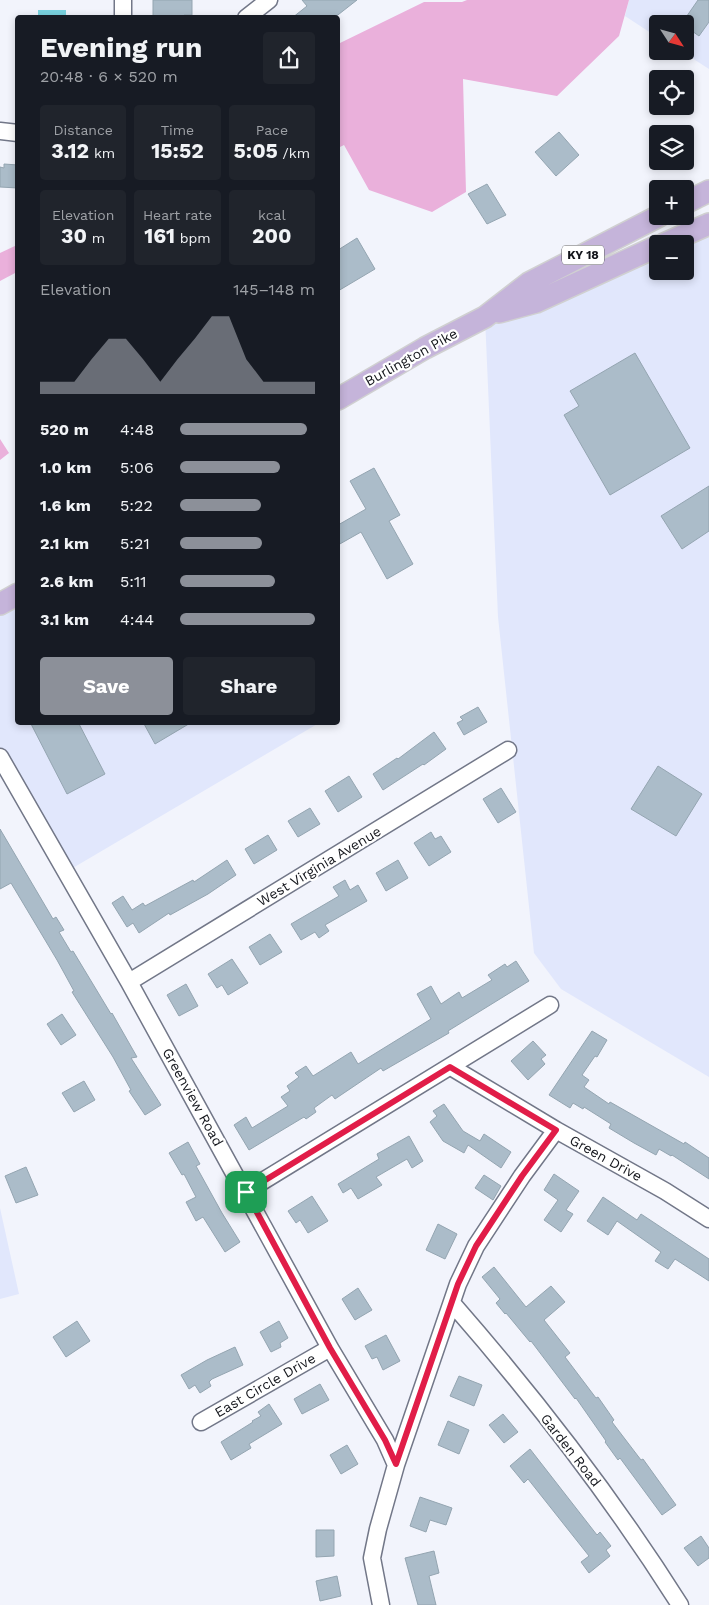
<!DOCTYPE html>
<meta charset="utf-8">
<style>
:root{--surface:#171b24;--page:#20242c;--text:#f1f3f6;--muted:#9ea1a6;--accent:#8c9099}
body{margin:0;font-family:"Work Sans",sans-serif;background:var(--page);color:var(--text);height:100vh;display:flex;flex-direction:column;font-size:19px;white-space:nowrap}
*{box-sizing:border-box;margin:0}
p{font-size:16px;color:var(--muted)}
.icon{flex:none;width:28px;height:28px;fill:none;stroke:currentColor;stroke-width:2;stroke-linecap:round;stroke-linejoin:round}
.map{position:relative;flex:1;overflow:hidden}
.drawer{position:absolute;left:15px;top:15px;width:325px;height:710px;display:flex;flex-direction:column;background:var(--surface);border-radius:5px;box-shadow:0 2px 8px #0003}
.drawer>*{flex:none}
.needle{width:32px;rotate:126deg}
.tools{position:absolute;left:649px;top:15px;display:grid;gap:10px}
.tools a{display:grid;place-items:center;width:45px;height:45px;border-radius:5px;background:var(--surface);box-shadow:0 2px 8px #0003;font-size:25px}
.pin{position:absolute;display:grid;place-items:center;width:42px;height:42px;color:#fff;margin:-21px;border-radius:10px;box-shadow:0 2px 8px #0006}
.round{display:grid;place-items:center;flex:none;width:52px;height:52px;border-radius:5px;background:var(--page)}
.headline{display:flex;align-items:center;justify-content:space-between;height:85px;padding:0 25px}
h1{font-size:28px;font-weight:700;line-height:38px}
.figures{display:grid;grid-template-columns:repeat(3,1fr);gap:8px;height:85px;padding:5px 25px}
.figures div{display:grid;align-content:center;border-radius:5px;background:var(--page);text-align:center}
.figures b{font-size:21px;font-weight:700}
.figures small{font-size:14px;font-weight:400}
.figures p{font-size:14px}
.chart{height:140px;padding:10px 25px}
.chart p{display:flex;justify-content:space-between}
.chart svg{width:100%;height:90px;margin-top:5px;fill:var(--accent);opacity:.7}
.action{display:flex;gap:10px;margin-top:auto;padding:10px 25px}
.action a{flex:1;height:58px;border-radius:5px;background:var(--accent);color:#fff;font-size:20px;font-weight:700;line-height:58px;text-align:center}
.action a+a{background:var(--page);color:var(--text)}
ul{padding:0 25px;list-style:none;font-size:16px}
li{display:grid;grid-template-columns:80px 60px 1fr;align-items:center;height:38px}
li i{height:12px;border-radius:6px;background:var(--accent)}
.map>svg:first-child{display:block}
.built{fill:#e1e7fc}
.forest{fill:#eab0db}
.water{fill:#7ad3e0}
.building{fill:#abbcc9;stroke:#94a5b1}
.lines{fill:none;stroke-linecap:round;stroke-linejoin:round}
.minor-casing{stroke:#727788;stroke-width:19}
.major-casing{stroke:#d0d0d1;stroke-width:24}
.minor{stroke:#fff;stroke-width:16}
.major{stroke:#c5b4da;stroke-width:21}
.route-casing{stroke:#fff;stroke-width:10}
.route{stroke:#e11d48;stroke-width:6}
.labels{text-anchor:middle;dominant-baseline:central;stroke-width:4.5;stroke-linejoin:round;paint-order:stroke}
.shield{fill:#fff;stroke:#5a5b5f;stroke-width:1}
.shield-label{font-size:12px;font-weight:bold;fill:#13151b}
.street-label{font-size:14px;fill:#13151b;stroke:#fff}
</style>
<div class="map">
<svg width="709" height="1605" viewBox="0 0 709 1605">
<rect width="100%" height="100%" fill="#f2f4fc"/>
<path class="built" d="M629,0H709V69L681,51H685V24H658L657,37L625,16Z
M709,224V1077L561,989L534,953L498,617L485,317L657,246L658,271H685V244Z
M17,594L18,722L319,723L66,872L0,757V604Z
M0,1208L19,1294L0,1299Z"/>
<path class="forest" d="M467,0H629L619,36L557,96L463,79L466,192L432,212L369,190L344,145L338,148V48L340,43L424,2H462Z
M17,245V272L0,281V253Z
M0,439L9,453L0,460Z"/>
<path class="water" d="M38,10H66V17H38Z"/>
<path class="building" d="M153,0H192V15H184V18H153Z
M302,0H357L334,18H292L307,6Z
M698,0H709V22L699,36L685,26V24L682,23Z
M559,132L579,155L556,176L535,152Z
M4,164L18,165V188L0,187V167L4,168Z
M487,184L506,215L487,224L468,194Z
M357,238L375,269L338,291V250Z
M635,353L690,448L610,495L564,415L579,406L570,391Z
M374,468L400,515L389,521L413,564L387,579L361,532L338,545V525L366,509L350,481Z
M709,486V531L682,549L661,516Z
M478,707L487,722L464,735L457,723L463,720L460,717Z
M30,722H78L105,774L67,794Z
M143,722H192L155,744Z
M434,732L446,749L424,765L423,764L383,790L373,774L397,758L398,759Z
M658,766L702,794L676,836L631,809Z
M349,776L362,797L338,812L325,791Z
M501,788L516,812L498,823L483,799Z
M310,808L320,824L298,837L288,821Z
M0,829L53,919L56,917L64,930L59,932L71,952L73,951L111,1014L112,1013L137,1057L131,1058L161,1105L145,1115L129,1091L131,1090L113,1057L72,992L74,991L57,960L11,883L0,889Z
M431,832L435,839L441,836L451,852L429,866L414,843Z
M268,835L277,850L254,864L245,849Z
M227,860L236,875L208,894L170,915L169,913L139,933L133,923L127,927L112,903L123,896L132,910L143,903L145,906L193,880L194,882Z
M398,860L408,878L386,891L376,873Z
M345,880L350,890L358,885L367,901L325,925L329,931L319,938L315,932L301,940L291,924L339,896L333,887Z
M270,934L282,952L260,965L249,947Z
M232,959L248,983L228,995L222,985L217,988L208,974Z
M516,961L529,981L448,1031L449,1033L383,1071L381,1068L335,1099L332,1095L314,1108L316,1112L306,1119L304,1117L249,1150L234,1125L246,1117L252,1128L288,1106L281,1097L290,1091L287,1086L299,1077L295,1073L306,1066L313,1076L351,1052L358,1064L431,1019L417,994L431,986L441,1004L459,992L462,998L492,980L488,975L505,964L507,967Z
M186,984L198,1006L179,1016L167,995Z
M62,1014L76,1035L61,1045L47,1024Z
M592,1031L607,1040L597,1057L595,1056L582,1075L589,1080L584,1087L609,1104L610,1102L684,1144L685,1142L709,1158V1179L672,1155L671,1156L659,1149L656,1155L634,1143L609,1128L611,1124L584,1107L583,1109L573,1103L570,1108L549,1095Z
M533,1041L546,1055L541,1059L545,1064L528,1080L511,1061Z
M84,1081L95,1100L74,1112L62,1093Z
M444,1104L463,1131L480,1141L484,1134L511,1152L501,1168L468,1145L464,1153L443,1141L430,1122L437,1116L433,1111Z
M409,1136L423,1161L412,1168L407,1159L376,1177L382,1185L358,1199L351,1188L343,1193L338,1184L379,1159L377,1154Z
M188,1142L200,1164L196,1166L222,1213L240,1242L225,1252L203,1217L196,1221L186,1202L196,1197L184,1174L182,1175L169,1153Z
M26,1167L38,1195L16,1203L5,1176Z
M554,1174L579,1191L566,1210L573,1214L561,1232L544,1220L558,1200L544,1190Z
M484,1175L501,1186L493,1200L475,1188Z
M312,1196L328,1221L308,1233L300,1220L296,1223L288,1211Z
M603,1197L637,1220L641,1214L709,1259V1281L675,1259L668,1269L655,1261L661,1252L617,1221L608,1235L587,1221Z
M438,1224L457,1234L445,1259L426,1250Z
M494,1267L526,1307L551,1286L565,1302L544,1320L570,1353L565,1357L596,1398L598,1397L614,1420L612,1422L641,1460L643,1459L676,1505L662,1515L620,1458L618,1460L605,1442L606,1441L576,1398L575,1399L531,1341L530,1342L506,1313L505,1314L496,1303L500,1299L482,1277Z
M358,1288L372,1310L355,1320L342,1299Z
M77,1321L90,1341L66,1357L53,1337Z
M279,1321L288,1338L280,1343L281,1347L271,1352L260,1332Z
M386,1335L400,1361L383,1370L377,1357L372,1359L365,1346Z
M235,1347L243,1365L212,1379L209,1382L211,1386L200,1393L195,1385L189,1389L181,1375L207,1360Z
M459,1376L482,1385L474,1406L450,1396Z
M320,1384L329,1400L302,1414L294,1399Z
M269,1404L282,1424L249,1444L251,1448L231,1460L221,1442L253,1422L252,1421L261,1416L258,1412Z
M503,1414L518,1432L504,1443L489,1425Z
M448,1421L469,1430L459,1454L438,1445Z
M347,1445L358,1464L341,1474L330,1455Z
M530,1449L597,1535L600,1532L611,1546L606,1550L610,1556L589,1573L581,1562L589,1556L528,1479L524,1483L510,1466Z
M420,1497L452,1508L446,1525L430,1520L426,1532L410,1526Z
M316,1530H334V1556L316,1557Z
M701,1536L709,1548V1558L698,1566L684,1548Z
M434,1551L439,1573L429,1576L436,1605H418L405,1558Z
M337,1576L341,1596L320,1601L316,1581Z"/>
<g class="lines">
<defs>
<path id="minor" d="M123,18V0
M246,18L269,0
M0,131L18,133
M0,757L129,982L330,1348L385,1440L396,1465
M129,982L508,750
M451,1067L556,1130L665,1191L709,1219
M245,1192L550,1005
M452,1303C535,1398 613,1499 680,1605
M201,1422L330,1348
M381,1605L372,1558L378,1529L396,1465L458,1284L476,1246L522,1176L556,1130"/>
<path id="major" d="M685,203L709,191
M664,244L709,224
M499,312L536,302L658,246
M338,399L425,348L485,317L529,283L659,216
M0,604L18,594"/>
</defs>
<use href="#minor" class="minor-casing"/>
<use href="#major" class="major-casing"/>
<use href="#minor" class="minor"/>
<use href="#major" class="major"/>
</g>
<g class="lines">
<defs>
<path id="route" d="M450,1067L556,1130L522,1176L476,1246L458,1284L396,1464L385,1440L330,1348L246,1192Z"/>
</defs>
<use href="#route" class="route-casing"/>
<use href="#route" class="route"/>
</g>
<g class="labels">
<rect class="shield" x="562" y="245.5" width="42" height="19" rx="4"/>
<g class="shield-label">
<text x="583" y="255">KY 18</text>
</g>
<g class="street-label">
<text transform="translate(411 357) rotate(-29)">Burlington Pike</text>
<text transform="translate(319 866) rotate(-31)">West Virginia Avenue</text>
<text transform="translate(193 1097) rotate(61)">Greenview Road</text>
<text transform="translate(606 1158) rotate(29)">Green Drive</text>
<text transform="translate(265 1385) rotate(-30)">East Circle Drive</text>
<text transform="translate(571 1450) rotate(52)">Garden Road</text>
</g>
</g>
</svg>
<div class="tools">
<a><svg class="needle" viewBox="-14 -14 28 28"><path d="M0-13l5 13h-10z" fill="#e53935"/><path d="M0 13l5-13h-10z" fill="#9ea1a6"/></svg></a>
<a><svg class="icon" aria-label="locate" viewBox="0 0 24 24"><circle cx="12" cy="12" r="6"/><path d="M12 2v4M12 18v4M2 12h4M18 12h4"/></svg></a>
<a><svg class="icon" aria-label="layers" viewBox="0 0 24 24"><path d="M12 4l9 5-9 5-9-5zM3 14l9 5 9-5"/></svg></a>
<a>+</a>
<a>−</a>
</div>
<div class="pin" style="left:246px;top:1192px;background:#1e9e55"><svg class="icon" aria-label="arrive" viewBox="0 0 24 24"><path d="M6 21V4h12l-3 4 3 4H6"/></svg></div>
<section class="drawer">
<div class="headline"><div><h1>Evening run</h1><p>20:48 · 6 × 520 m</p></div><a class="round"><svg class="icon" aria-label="share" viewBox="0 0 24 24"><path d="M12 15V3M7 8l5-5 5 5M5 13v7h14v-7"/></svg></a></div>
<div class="figures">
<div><p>Distance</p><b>3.12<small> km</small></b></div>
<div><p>Time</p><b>15:52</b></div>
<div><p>Pace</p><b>5:05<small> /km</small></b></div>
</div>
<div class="figures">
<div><p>Elevation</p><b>30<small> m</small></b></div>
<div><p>Heart rate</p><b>161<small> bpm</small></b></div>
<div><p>kcal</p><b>200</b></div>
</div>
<div class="chart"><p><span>Elevation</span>145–148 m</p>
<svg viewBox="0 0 160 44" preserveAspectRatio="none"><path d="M0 44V38L10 38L20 38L30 27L40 17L50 17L60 27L70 38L80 27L90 17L100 6L110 6L120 27L130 38L140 38L150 38L160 38V44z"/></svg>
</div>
<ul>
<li><b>520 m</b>4:48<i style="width:94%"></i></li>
<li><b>1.0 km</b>5:06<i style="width:74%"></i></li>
<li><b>1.6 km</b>5:22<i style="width:60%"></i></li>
<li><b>2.1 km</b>5:21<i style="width:61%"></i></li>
<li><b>2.6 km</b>5:11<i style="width:70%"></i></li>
<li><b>3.1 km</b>4:44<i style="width:100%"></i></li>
</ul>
<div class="action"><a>Save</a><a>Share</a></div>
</section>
</div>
